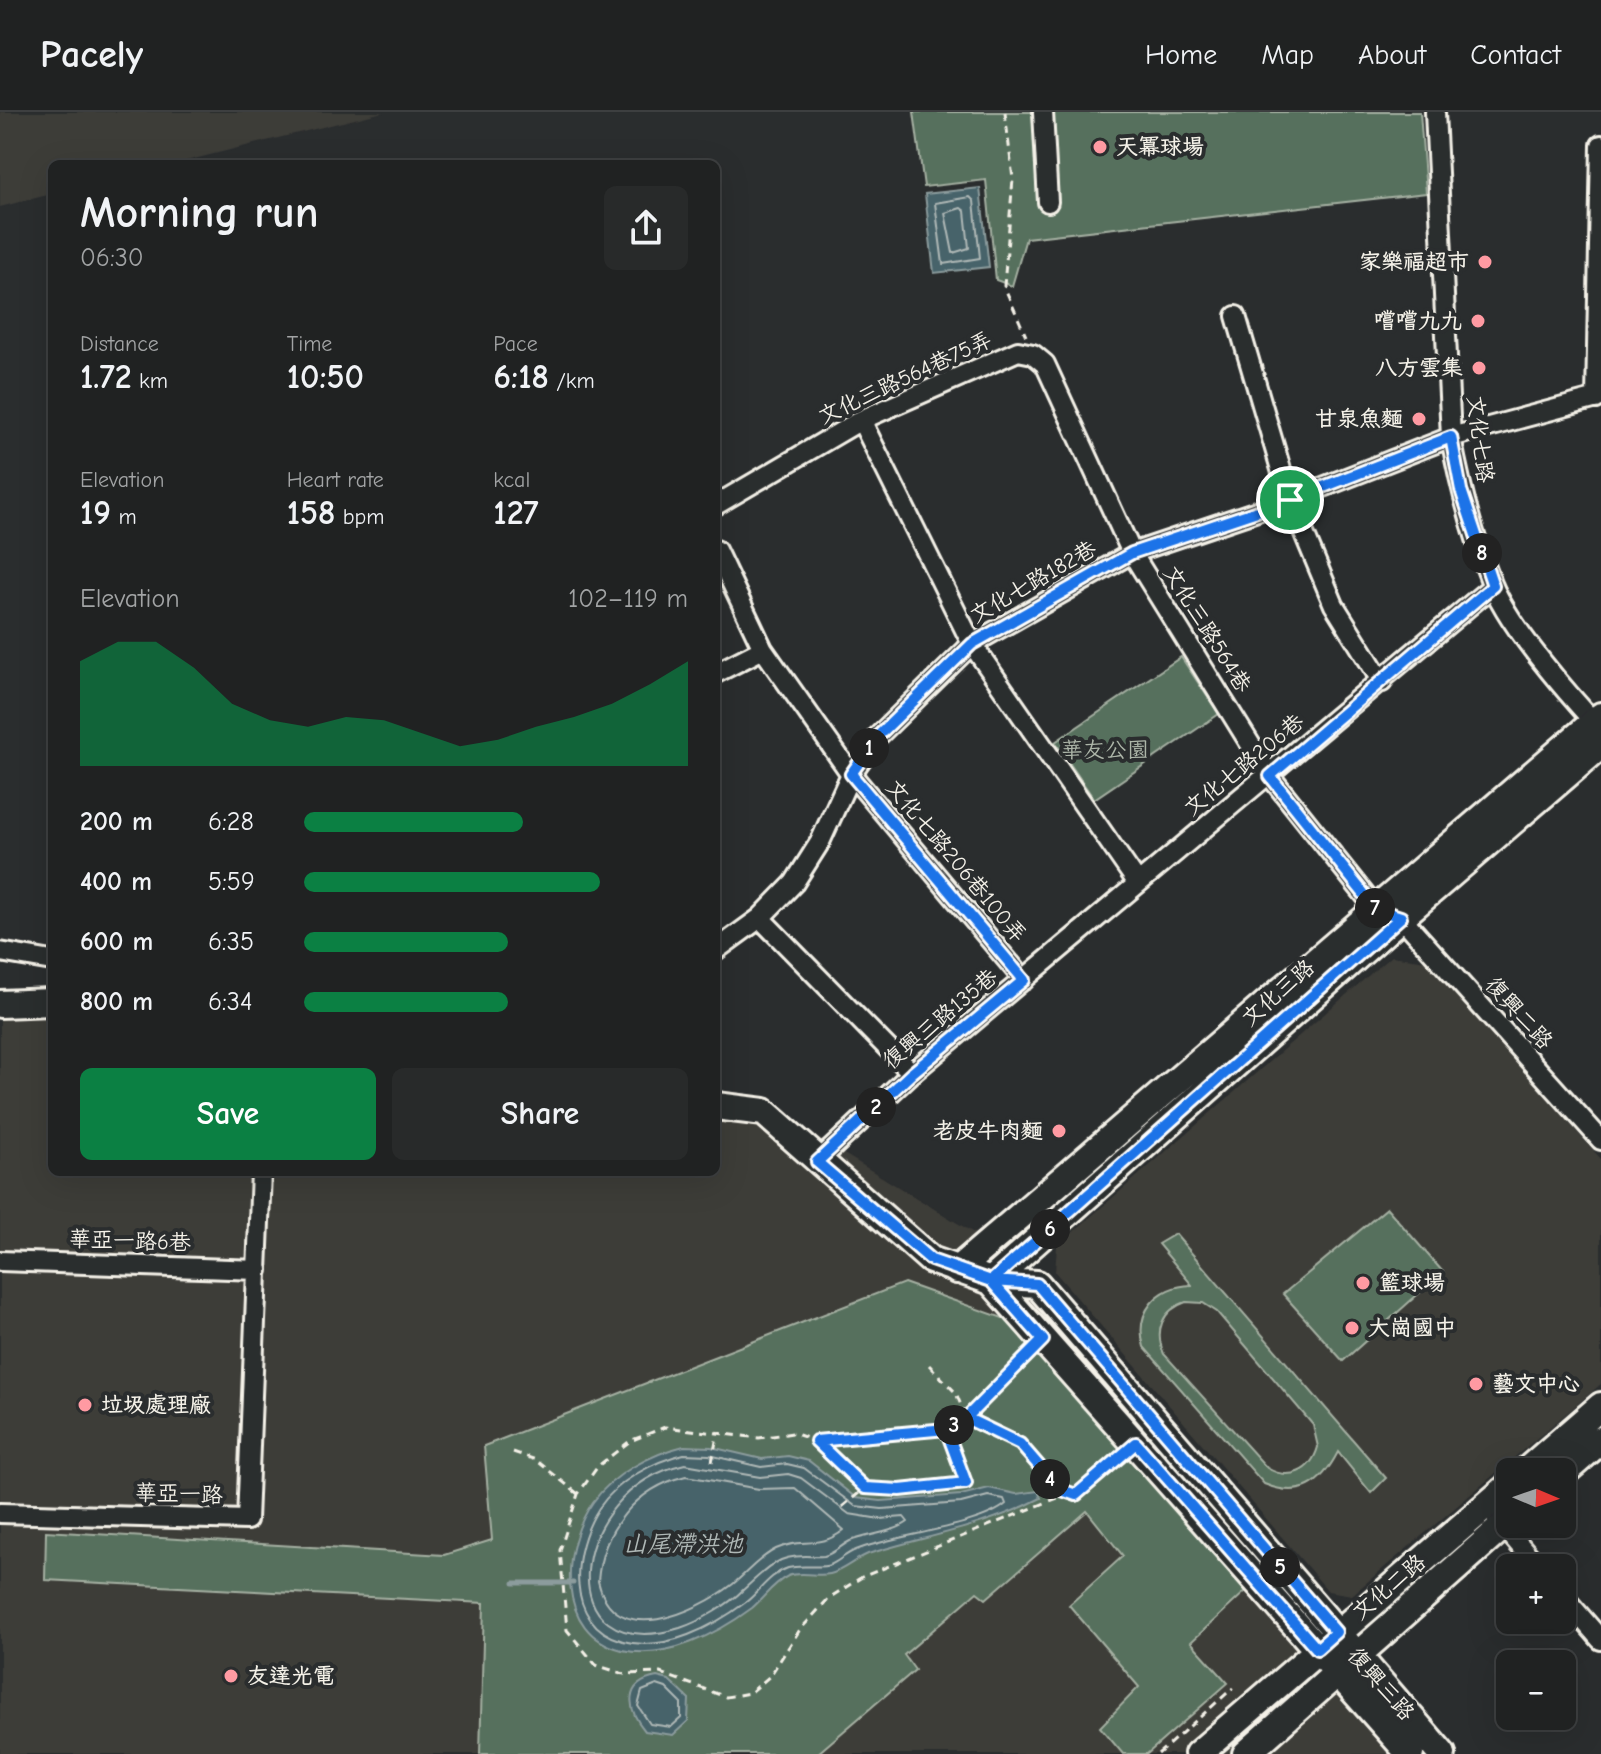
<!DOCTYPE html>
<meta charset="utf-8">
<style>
:root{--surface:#202222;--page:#282a2a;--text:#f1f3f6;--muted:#a2a4a5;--line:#3d3f40;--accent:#0b8043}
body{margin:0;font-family:"Comic Neue","LXGW WenKai TC",sans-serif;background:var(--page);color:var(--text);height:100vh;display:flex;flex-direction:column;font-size:30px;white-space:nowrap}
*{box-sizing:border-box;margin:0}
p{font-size:26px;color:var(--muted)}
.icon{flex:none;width:44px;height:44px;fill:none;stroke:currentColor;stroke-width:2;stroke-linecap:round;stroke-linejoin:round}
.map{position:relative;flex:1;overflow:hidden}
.side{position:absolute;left:48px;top:48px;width:672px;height:1016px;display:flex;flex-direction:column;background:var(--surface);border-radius:12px;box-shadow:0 8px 32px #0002,0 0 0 2px var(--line)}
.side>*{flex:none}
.needle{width:52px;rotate:92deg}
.tools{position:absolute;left:1496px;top:1346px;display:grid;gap:16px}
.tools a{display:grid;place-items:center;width:80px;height:80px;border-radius:12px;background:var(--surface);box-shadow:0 8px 32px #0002,0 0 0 2px var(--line);font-size:40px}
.pin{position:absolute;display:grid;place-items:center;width:68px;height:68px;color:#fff;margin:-34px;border:4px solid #fff;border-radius:50%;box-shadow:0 2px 8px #0007}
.km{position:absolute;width:40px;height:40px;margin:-20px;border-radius:50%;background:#222;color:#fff;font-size:22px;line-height:40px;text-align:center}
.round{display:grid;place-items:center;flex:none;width:84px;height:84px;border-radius:12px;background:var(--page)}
.summary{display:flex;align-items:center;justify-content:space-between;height:136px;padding:0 32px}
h1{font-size:44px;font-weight:600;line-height:60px}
.stats{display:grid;grid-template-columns:repeat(3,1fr);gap:12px;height:136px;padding:8px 32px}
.stats div{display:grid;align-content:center}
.stats b{font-size:34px;font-weight:600}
.stats small{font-size:22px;font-weight:400}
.stats p{font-size:22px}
.chart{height:224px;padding:16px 32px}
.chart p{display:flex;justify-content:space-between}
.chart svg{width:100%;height:144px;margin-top:8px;fill:var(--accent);opacity:.7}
.button{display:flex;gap:16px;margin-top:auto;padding:16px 32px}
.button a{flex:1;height:92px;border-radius:12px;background:var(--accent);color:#fff;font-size:32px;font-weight:600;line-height:92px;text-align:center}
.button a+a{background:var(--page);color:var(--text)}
ul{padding:0 32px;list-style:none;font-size:26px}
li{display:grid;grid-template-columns:128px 96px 1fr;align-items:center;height:60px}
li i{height:20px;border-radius:10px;background:var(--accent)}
header{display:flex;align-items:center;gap:48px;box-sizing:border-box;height:112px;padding:0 40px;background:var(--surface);border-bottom:2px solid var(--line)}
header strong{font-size:38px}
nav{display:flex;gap:44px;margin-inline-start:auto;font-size:28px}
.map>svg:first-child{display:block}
.built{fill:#3d3c38}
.green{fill:#566f5d;stroke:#a5b0a2;stroke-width:2;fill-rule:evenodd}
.water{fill:#47636b;stroke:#8c9c9d;stroke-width:2}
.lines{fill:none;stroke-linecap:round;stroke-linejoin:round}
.shore{stroke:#afb8b6;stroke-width:2}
.stream{stroke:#8c9c9d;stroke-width:5}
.street-casing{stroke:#f4f1e8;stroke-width:24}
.secondary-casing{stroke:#f4f1e8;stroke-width:32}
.path{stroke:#f4f1e8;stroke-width:3;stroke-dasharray:8 6;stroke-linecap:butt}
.street{stroke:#2a2d2e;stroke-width:18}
.secondary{stroke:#2a2d2e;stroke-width:26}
.route-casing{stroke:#fff;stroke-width:16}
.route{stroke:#1a73e8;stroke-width:10}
.poi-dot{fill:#ff9aa2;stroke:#2a2d2e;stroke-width:3}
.labels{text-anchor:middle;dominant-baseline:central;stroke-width:8;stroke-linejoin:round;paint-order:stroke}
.poi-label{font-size:22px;font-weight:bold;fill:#f4f1e8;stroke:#2a2d2e;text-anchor:start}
.street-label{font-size:22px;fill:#f4f1e8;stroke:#2a2d2e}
.park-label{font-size:22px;fill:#adb6a9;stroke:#2a2d2e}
.water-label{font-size:24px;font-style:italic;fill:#afb8b6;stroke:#2a2d2e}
</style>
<header>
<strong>Pacely</strong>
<nav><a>Home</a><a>Map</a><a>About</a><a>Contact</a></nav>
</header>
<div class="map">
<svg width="1601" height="1642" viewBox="0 0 1601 1642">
<rect width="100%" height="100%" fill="#2a2d2e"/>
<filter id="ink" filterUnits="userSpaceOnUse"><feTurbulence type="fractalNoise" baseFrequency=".0125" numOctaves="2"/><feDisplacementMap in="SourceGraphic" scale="16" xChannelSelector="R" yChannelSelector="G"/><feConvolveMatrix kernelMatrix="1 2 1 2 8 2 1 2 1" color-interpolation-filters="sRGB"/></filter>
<g filter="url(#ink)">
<path class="built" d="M0,0H383L174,52H52V82L0,95Z
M1391,844L1427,849L1601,1047V1272L1352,1483L1328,1479L1055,1160L1057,1134Z
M0,890H52V1060H716V1001L780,1003L1000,1137L1157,1313L1435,1642H0Z"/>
<path class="green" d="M914,0H1420L1426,81L1026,126L1012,174L996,168L986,68L924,75Z
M1181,545L1219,602L1094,687L1055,630Z
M1387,1096L1443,1160L1343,1249L1283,1182Z
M1175,1122L1386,1366L1371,1381L1338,1340C1321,1373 1301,1387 1264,1372L1144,1235C1134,1200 1157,1174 1192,1173L1158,1132ZM1186,1190L1203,1191L1217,1200L1313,1313L1318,1335C1311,1360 1289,1369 1267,1356L1164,1242C1154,1219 1162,1198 1186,1190Z
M904,1171L1020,1212L1247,1478L1191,1530L1228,1571L1147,1642H1123L1100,1615L1139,1575L1069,1493L1123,1444L1087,1399L986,1487L977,1480L904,1543L915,1558L817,1642H480L484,1491L45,1468L46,1419L444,1443L492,1428L484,1334Z"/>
<path class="water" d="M980,76L989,155L934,161L925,82Z
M684,1334L711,1335L762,1347L788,1344L809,1349L856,1386L881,1389L961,1383L989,1376L1016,1382L1038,1379L1041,1386C986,1415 926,1424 868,1442C855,1447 843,1459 830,1462C817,1465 802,1459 788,1464C773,1471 764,1486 752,1496C717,1522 667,1548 622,1538C555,1522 561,1435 593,1390C613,1362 651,1342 684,1334Z
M657,1565L669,1568L689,1587L688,1609L673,1623L645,1619C627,1597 623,1571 657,1565Z"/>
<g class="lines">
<path class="shore" d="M970,85L974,89L980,146L943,152L935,91Z
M961,96L965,99L969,136L953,141L945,101Z
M684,1342L709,1343L761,1355L787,1352L804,1356L855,1394L882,1397L961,1391L988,1384L1004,1387L1006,1392C979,1415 894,1423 856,1438C847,1441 839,1449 830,1453C818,1457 802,1452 788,1456C770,1462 760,1479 746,1490C714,1514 665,1541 623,1529C563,1512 572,1437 599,1396C617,1369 654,1349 684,1342Z
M685,1352L760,1365L788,1362L801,1366L849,1402L880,1407L904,1405L908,1410C893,1421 868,1422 850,1429C842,1433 833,1442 824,1444C810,1445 795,1442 781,1448C766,1455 756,1467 743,1478C728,1493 701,1509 680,1516C548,1556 565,1379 685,1352Z
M686,1364L759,1377L795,1376L844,1418C819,1438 801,1425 776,1437C758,1446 748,1460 733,1472C696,1501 614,1538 598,1469C602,1418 636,1376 686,1364Z
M657,1573L666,1576L681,1591V1606L671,1615L650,1612L638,1594L642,1579Z"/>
<path class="stream" d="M514,1471H573"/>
<defs>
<path id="street" d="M1043,0L1048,90
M1435,0L1451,325C1460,375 1473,424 1492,472C1511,517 1567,581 1601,618
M1236,204L1290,388L1334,493L1382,570
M1596,287L1601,33
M861,308L972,532L1137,770
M716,393L861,308L1018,239L1033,242L1045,252L1132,441L1270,664L1376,797L1401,805L1601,1028
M716,438L763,537L851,662L1024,868
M716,561L763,537
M760,806L912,961
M716,838L760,806L794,771L820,730L851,662L877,625L972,532L1132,441L1290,388L1451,325L1601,285
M0,840L52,849
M817,1050L912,961L1493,474
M0,1149L258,1158
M0,1401L247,1408L261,1060
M1496,1405L1539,1456
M1562,1483L1601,1528"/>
<path id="secondary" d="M0,892L52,890
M716,994L764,1000L931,1148L991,1169L1037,1172L1442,1642
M957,1158L1601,604
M991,1169L1401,805L1601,633
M991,1169L1410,1642
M1525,1360L1601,1294
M1562,1362L1601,1328
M1198,1642L1510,1373
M1246,1642L1510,1408"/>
</defs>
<use href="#street" class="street-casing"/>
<use href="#secondary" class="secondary-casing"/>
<path class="path" d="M1005,0L1013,67L1004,174L1026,224
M929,1253L956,1281L966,1306L1020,1332L1059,1377L1060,1385L862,1465L829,1486L799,1519L770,1564L750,1581L726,1585L660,1561L624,1562L596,1553L567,1518L560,1438L578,1382L598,1354L630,1329L665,1315L759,1326L793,1321L816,1329L946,1317L966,1306L1028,1243
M816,1329L865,1376L900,1378L966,1371L946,1317
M513,1340L536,1348L578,1382
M712,1350L718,1319
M1059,1377L1076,1383L1119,1345
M842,1395L865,1376
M1158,1642L1233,1576"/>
<use href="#street" class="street"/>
<use href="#secondary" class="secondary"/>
</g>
</g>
<g class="lines" filter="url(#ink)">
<defs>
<path id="route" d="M1290,388L1132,441L972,532L877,625L851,662L1024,868L912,961L817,1050L931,1148L991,1169L1043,1228L966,1306L946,1317L816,1329L865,1376L900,1378L966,1371L946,1317L966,1306L1020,1332L1059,1377L1076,1383L1136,1331L1317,1537L1336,1520L1037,1172L991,1169L1401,805L1376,797L1270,664L1493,474L1461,378L1451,325L1290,388"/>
</defs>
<use href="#route" class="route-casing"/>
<use href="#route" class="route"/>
</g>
<g class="poi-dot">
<circle cx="1100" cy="35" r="8"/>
<circle cx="1485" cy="150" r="8"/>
<circle cx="1478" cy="209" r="8"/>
<circle cx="1479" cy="256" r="8"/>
<circle cx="1419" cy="307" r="8"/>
<circle cx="1059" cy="1019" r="8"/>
<circle cx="1363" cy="1171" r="8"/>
<circle cx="1352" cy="1216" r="8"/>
<circle cx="1476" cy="1272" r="8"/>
<circle cx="85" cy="1293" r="8"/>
<circle cx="231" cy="1564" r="8"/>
</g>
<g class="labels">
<g class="poi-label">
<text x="1116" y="35">天冪球場</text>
<text x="1469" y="150" text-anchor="end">家樂福超市</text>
<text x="1462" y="209" text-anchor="end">嚐嚐九九</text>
<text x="1463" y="256" text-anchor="end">八方雲集</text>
<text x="1403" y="307" text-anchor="end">甘泉魚麵</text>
<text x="1043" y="1019" text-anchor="end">老皮牛肉麵</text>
<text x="1379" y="1171">籃球場</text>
<text x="1368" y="1216">大崗國中</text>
<text x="1492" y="1272">藝文中心</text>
<text x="101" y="1293">垃圾處理廠</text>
<text x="247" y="1564">友達光電</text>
</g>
<g class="street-label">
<text transform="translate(905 266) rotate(-25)">文化三路564巷75弄</text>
<text transform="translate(1480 327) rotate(83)">文化七路</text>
<text transform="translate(1033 470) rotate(-30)">文化七路182巷</text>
<text transform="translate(1207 517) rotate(58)">文化三路564巷</text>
<text transform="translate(1244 653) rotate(-39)">文化七路206巷</text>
<text transform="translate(956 749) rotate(50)">文化七路206巷100弄</text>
<text transform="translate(1278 881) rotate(-41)">文化三路</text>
<text transform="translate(1519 901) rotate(48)">復興二路</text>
<text transform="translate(940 907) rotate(-40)">復興三路135巷</text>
<text transform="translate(130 1129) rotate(2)">華亞一路6巷</text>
<text transform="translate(179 1382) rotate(2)">華亞一路</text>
<text transform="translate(1389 1475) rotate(-40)">文化二路</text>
<text transform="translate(1381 1572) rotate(49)">復興三路</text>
</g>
<g class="park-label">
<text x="1105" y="638">華友公園</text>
</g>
<g class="water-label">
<text x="683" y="1432">山尾滯洪池</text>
</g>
</g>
</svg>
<div class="tools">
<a><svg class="needle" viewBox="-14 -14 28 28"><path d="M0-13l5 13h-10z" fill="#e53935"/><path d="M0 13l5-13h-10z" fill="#a2a4a5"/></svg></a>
<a>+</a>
<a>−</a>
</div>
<div class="pin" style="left:1290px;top:388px;background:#1e9e55"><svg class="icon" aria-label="arrive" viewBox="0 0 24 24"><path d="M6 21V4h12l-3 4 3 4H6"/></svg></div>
<b class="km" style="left:869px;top:636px">1</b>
<b class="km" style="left:876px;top:995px">2</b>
<b class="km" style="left:954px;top:1313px">3</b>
<b class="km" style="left:1050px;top:1367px">4</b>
<b class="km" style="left:1280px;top:1455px">5</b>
<b class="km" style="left:1050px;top:1117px">6</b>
<b class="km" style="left:1375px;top:796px">7</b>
<b class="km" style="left:1482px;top:441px">8</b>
<section class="side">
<div class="summary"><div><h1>Morning run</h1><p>06:30</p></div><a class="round"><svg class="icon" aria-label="share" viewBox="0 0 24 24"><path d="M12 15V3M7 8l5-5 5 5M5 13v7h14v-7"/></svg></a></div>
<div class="stats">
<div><p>Distance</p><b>1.72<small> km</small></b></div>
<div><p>Time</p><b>10:50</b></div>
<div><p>Pace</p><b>6:18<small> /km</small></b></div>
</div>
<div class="stats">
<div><p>Elevation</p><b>19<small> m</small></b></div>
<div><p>Heart rate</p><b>158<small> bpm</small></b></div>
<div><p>kcal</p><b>127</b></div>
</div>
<div class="chart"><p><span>Elevation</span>102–119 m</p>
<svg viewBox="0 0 160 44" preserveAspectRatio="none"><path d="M0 44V12L10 6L20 6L30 14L40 25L50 30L60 32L70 29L80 30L90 34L100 38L110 36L120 32L130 29L140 25L150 19L160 12V44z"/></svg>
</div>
<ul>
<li><b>200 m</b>6:28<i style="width:57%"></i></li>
<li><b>400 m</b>5:59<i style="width:77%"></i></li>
<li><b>600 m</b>6:35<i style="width:53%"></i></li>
<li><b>800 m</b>6:34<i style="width:53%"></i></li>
</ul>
<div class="button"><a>Save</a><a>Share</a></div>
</section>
</div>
